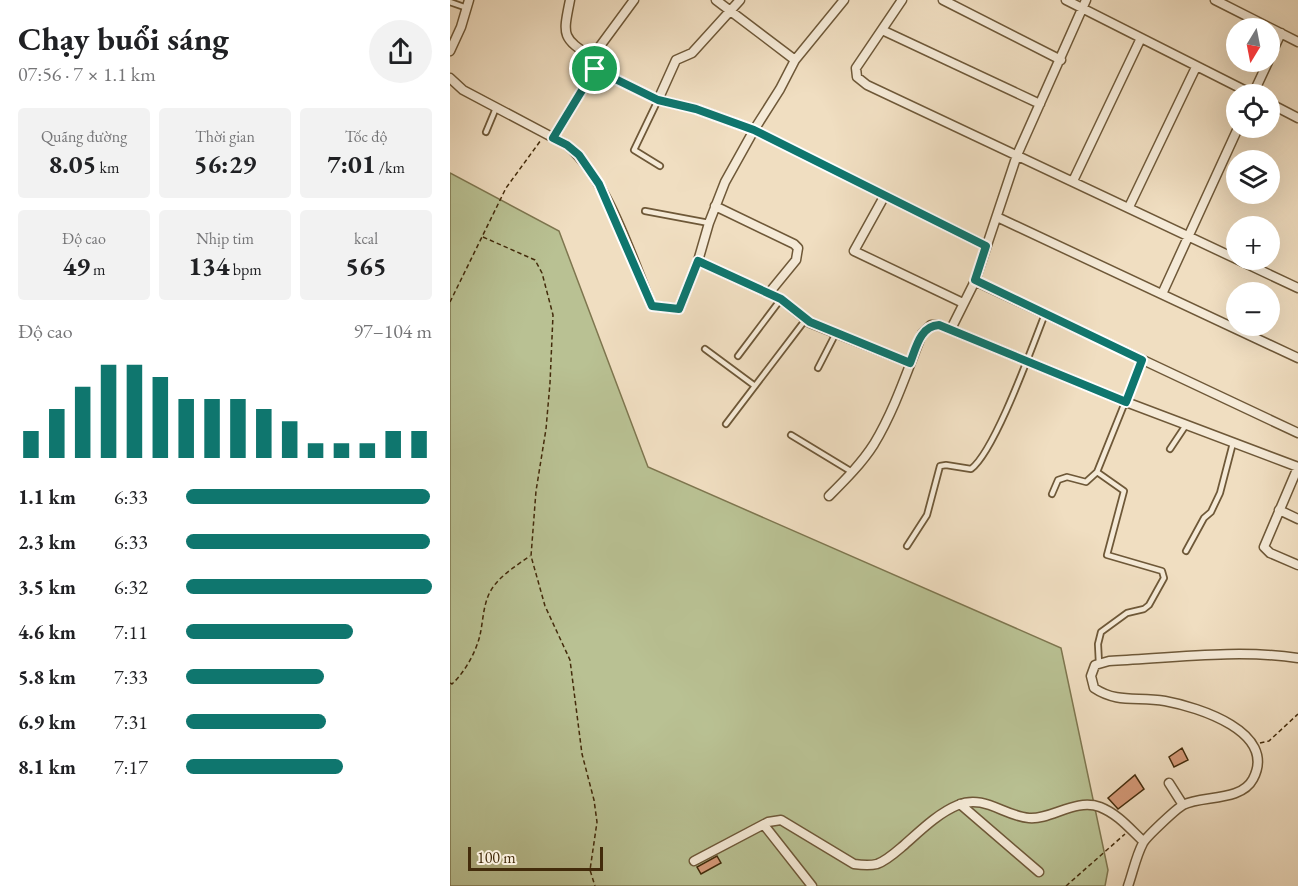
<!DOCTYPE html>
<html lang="vi">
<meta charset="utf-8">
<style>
:root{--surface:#fff;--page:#f2f2f2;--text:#202124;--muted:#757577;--accent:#0f766e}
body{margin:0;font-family:"EB Garamond",serif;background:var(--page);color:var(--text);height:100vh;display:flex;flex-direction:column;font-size:22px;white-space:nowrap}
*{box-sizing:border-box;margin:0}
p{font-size:20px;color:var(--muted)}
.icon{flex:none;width:33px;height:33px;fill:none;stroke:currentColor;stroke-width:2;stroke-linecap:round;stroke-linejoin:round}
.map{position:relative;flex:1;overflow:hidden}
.sheet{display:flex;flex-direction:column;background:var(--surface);width:450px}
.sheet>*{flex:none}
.needle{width:39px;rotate:190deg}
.buttons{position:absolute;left:776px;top:18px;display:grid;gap:12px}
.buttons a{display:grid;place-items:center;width:54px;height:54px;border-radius:50%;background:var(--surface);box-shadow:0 6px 24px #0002;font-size:30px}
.scale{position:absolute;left:18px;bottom:15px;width:135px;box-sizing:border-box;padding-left:6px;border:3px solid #432b0b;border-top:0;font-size:16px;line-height:21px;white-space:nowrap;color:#432b0b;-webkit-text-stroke:4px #f5ead7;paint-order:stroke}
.pin{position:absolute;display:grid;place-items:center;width:51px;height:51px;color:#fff;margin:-26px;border:3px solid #fff;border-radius:50%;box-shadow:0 2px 6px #0007}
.round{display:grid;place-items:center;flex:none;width:63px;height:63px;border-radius:32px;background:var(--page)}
.headline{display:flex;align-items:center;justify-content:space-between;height:102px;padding:0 18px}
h1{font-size:33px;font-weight:700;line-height:45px}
.stats{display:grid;grid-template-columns:repeat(3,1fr);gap:9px;height:102px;padding:6px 18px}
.stats div{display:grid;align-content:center;border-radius:6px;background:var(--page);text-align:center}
.stats b{font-size:26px;font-weight:700}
.stats small{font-size:16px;font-weight:400}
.stats p{font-size:16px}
.chart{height:168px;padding:12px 18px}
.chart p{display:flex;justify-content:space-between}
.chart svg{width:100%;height:108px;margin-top:6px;stroke:var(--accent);stroke-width:6}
ul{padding:0 18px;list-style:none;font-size:20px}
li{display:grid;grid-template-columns:96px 72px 1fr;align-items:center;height:45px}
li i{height:15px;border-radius:8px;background:var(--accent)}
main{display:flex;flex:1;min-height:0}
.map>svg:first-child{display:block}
.green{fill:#b9c193;stroke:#7e764f;stroke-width:1.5}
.building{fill:#d59978;stroke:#432b0b;stroke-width:1.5}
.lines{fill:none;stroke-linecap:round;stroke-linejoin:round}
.service-casing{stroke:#6e5838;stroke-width:8}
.minor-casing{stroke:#6e5838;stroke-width:11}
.path{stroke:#432b0b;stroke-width:1.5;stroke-dasharray:4.5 3;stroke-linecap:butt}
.service{stroke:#f5ead7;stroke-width:4.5}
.minor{stroke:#f5ead7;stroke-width:8}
.route-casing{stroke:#fff;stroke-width:12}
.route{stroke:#0f766e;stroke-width:8}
</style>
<main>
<section class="sheet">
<div class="headline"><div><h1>Chạy buổi sáng</h1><p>07:56 · 7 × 1.1 km</p></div><a class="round"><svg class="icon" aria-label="share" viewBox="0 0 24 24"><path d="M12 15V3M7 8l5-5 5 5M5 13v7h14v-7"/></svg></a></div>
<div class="stats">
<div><p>Quãng đường</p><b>8.05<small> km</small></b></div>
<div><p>Thời gian</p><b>56:29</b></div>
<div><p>Tốc độ</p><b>7:01<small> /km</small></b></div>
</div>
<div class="stats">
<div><p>Độ cao</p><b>49<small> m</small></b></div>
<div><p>Nhịp tim</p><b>134<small> bpm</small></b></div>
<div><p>kcal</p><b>565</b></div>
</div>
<div class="chart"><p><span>Độ cao</span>97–104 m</p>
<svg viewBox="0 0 160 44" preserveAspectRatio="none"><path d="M5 44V33M15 44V24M25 44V15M35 44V6M45 44V6M55 44V11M65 44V20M75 44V20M85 44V20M95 44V24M105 44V29M115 44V38M125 44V38M135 44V38M145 44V33M155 44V33"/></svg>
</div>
<ul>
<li><b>1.1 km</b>6:33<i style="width:99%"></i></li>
<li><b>2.3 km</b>6:33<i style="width:99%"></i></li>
<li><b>3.5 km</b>6:32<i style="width:100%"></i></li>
<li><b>4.6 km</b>7:11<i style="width:68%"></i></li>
<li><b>5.8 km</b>7:33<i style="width:56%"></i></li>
<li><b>6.9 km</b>7:31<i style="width:57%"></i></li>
<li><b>8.1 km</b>7:17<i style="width:64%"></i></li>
</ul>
</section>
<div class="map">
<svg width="848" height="886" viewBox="0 0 848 886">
<rect width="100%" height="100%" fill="#f0dec1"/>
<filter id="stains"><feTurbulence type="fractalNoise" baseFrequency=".00333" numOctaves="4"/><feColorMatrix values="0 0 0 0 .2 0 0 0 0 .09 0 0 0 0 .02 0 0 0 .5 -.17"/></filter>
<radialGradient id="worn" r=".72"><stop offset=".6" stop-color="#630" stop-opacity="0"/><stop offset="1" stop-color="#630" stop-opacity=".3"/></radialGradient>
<path class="green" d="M0,173L109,231L198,467L611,648L658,870L655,886H0Z"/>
<path class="building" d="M732,748L738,760L724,767L719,757Z
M685,775L694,789L668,809L658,798Z
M267,856L271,863L251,874L247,867Z"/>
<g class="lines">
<defs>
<path id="service" d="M0,2L17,8
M208,100L184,150L210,166
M36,132L46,108
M195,211L259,223
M255,349L305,386
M288,356L331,299
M368,368L386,333
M276,424L356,319
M341,435L402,472
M720,449L736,425
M647,472L674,491L657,555L712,571L714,578L699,605L694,609L677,613L651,632L648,644L649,664
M602,494L608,480L617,477L636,482L647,472L692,360
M457,546L477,515L490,466L496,465L521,469C545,451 582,347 595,314
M736,551L754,518L761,512L770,493L783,443"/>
<path id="minor" d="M120,0C113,35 111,38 142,57
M266,0L345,60
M394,0L345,60L330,89L304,130L275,182L259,223L248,261L331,299L360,323L460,363
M452,0L406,68L407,77L417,85L848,288
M493,0L611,60
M616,0L802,94
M636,0L567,155L525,281L848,433
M765,0L848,42
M432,30L590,104
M0,51L11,27L19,0
M819,59L831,33
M145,69L208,100L246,109L304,130L536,246
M0,78L13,90L117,145C158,180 181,256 202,306L229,309L248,261
M803,94L818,62
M208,100L226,60L242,53L290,0
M819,103L848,118
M103,138L145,69L142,57L184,0
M623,181L691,38
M435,195L404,251L513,303
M265,206L344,244L348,248L346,260L319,293
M679,207L746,67
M547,217L848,358
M712,294L788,128
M501,329L525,281
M848,467L814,547L820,553L848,565
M379,496C395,480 412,463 424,444C445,409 457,371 472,334L481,325H489L676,402L848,467
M829,510L848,519
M719,783L733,805
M510,804L589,872
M314,825L362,886
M244,861L318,822L331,820L404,864C411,865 419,866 427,864C436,861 446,852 453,846C470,831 488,813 508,805C534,794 554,816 579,818C601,820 625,798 650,807C668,814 680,829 693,841
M678,886C683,872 686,856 693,843C696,837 726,809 733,805C752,795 791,802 803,779C828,732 748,707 715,701C688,696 668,704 644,688L641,676L645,665L659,661C719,658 790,649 848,658"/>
</defs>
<use href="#service" class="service-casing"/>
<use href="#minor" class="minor-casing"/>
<path class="path" d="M33,237L85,260L92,273L103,315L100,383L96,429L86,491L81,556L95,606L120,660L132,754L144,800L147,822L140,870L145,886
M0,302L56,188L91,140
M0,683L2,684C15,672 26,652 30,635C33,622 33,607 39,594C47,577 66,566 80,556
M810,743L819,741L848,714
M616,886L675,834"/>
<use href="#service" class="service"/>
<use href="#minor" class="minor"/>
</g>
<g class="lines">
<defs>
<path id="route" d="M145,69L208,100L246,109L304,130L536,246L525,280L692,360L676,402L489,325C470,326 466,348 460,363L360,322L331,299L248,261L229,309L202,306L149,184L129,155L117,145L103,138Z"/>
</defs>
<use href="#route" class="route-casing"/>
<use href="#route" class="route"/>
</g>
<rect width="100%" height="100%" filter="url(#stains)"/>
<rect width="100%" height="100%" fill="url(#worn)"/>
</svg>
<div class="buttons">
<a><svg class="needle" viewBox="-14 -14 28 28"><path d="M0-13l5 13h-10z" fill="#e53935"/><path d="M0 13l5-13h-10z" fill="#757577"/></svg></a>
<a><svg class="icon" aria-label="locate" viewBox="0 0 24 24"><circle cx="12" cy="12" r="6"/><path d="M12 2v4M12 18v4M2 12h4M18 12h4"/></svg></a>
<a><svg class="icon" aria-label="layers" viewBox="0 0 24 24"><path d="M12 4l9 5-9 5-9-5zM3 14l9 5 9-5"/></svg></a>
<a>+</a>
<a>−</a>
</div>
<div class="scale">100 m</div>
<div class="pin" style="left:145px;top:69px;background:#1e9e55"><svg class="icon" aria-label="arrive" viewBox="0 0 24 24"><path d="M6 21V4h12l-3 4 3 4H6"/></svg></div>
</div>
</main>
